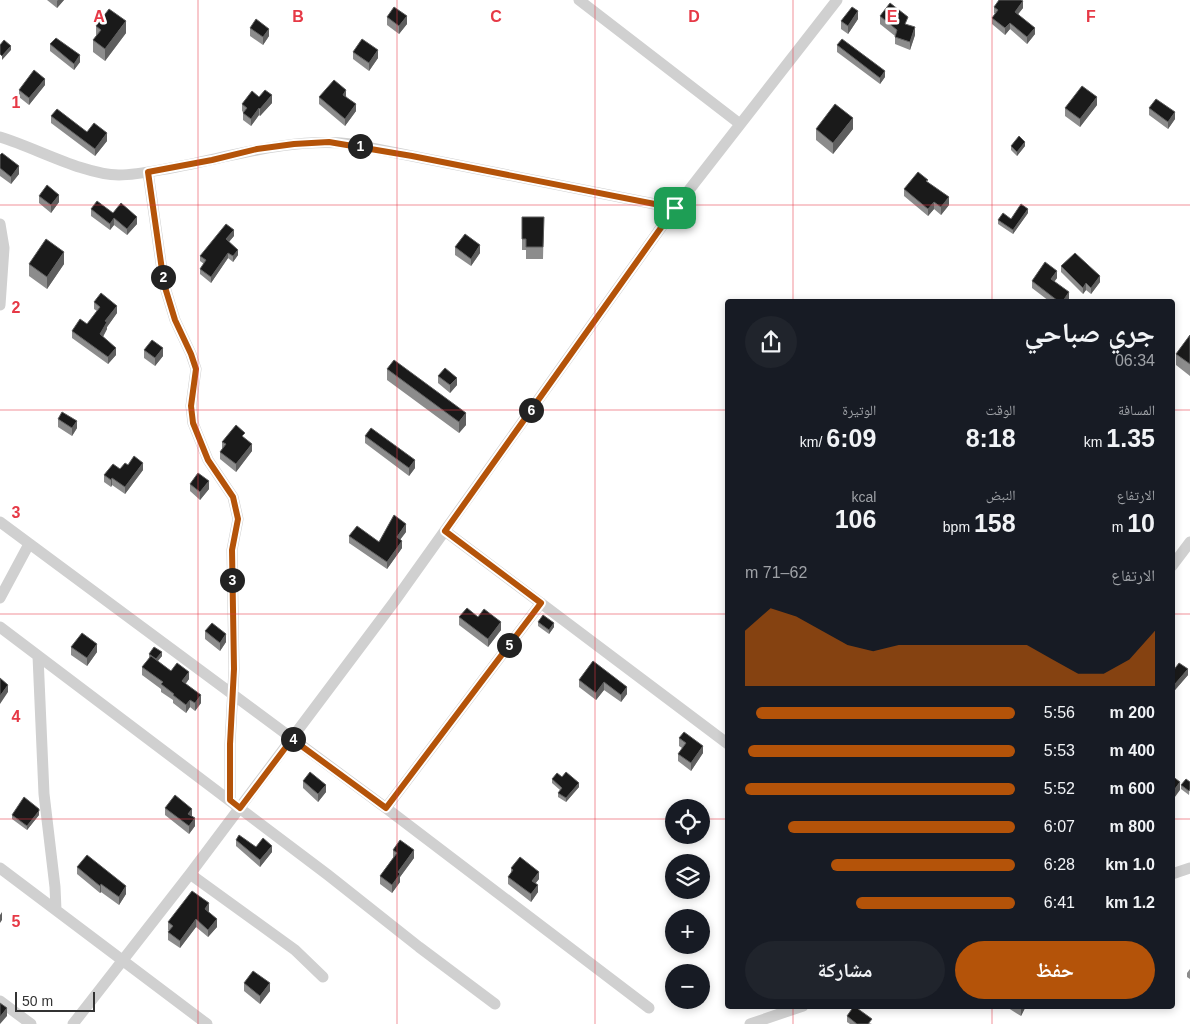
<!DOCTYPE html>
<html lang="ar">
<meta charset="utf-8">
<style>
:root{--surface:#171b24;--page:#20242c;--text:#f1f3f6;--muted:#9ea1a6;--accent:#b45309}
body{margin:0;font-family:Arial,"Noto Naskh Arabic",sans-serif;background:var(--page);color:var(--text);direction:rtl;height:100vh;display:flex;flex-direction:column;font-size:19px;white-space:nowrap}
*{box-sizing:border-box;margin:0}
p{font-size:16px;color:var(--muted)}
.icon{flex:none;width:28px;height:28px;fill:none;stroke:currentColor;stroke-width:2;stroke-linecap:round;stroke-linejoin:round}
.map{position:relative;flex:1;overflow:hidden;direction:ltr}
.panel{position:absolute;left:725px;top:299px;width:450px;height:710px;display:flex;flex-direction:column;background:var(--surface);border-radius:5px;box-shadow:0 2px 8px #0003;direction:rtl}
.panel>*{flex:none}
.buttons{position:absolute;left:665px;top:799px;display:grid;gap:10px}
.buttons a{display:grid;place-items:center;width:45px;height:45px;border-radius:50%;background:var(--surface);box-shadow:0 2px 8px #0003;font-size:25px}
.scale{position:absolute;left:15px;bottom:12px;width:80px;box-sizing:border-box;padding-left:5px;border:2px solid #333;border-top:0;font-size:14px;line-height:18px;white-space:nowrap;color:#333;-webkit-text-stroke:4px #fff;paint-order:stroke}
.pin{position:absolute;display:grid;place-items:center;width:42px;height:42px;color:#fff;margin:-21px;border-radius:10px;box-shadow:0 2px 8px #0006}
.km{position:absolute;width:25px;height:25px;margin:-12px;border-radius:50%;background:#222;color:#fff;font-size:14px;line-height:25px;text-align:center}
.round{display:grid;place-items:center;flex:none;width:52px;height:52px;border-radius:26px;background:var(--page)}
.head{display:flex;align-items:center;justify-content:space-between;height:85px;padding:0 20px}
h1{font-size:28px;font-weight:800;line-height:38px}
.figures{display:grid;grid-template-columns:repeat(3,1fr);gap:8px;height:85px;padding:5px 20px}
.figures div{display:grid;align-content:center}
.figures b{font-size:25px;font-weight:800}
.figures small{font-size:14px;font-weight:400}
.figures p{font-size:14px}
.chart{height:140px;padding:10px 20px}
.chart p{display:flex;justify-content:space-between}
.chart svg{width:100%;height:90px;margin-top:5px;fill:var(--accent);opacity:.7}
.action{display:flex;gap:10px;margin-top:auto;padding:10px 20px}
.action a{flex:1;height:58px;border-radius:30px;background:var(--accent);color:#fff;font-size:20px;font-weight:800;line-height:58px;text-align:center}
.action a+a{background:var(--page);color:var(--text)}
ul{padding:0 20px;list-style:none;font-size:16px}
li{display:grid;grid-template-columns:80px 60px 1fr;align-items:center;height:38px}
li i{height:12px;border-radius:6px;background:var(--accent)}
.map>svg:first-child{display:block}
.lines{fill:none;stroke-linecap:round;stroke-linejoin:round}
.minor{stroke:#d0d0d0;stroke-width:11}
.wall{fill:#8c8c8c}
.shaded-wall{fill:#5f5f5f}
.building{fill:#1a1a1a;stroke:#5f5f5f}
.route-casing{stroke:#fff;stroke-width:10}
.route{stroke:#b45309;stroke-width:6}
.grid{fill:none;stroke:#e63946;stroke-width:1;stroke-opacity:0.55}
.grid-label{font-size:16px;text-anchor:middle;font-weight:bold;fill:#e63946;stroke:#fff;stroke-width:5;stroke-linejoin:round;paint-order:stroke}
</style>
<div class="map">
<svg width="1190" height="1024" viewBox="0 0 1190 1024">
<rect width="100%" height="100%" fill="#fff"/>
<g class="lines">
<path class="minor" d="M579,0L740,124
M0,137C34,147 84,175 119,175C136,175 154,171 171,168C231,157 290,137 351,144L675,208
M148,172L164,284L175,320L191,354L196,369L191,406L193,423L208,460L233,497L238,519L232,550L234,669L230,744V800
M0,224L4,248L0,305
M0,522L386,808L649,1008
M445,531L728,744
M1172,566L1190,542
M0,598L29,544
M0,627L328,875L419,947L495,1004
M38,656L44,794L55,887L56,910
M386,808L541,603
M0,868L207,1024
M190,874L295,950L323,977
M1172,874L1190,868
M0,1001L31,1024
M73,1024L190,874L394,602L675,208L837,0
M750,1024L803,1006"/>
</g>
<path class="wall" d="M47,0H64L57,8Z
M994,7L1023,8L1018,14L1035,34L1027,44L1010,29L1005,35L992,24V18L995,14L994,13Z
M880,16L915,35L910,50L895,44V36L880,24Z
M387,17L407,24L399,34L387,25Z
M858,19L848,34L841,29V21Z
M96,26L126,33L105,61L93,52V40L96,36Z
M250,28L269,36L263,45L250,36Z
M50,44L80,62L74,70L50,51Z
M837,45L885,77L880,84L837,52Z
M353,52L378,58L369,71L353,59Z
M45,85L29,105L19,97V90Z
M346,96L356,111L345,126L319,104V97Z
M259,97L272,103L260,116L259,115L251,126L243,120V112L242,111V104Z
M1097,105L1080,127L1065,116V108Z
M1149,108L1175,119L1168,129L1149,115Z
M51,116L87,132L107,141L95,156L51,123Z
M816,129H853L833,154L816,140Z
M1011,146H1025L1017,156L1011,150Z
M0,155L19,174L11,184L0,176Z
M928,182L949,205L941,215L934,209L928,216L904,196V189Z
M39,196L59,202L51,213L39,203Z
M91,209L113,213L137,224L127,235L114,225L110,230L91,216Z
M1028,213L1013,234L998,224V220L1011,219Z
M522,217H544L543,259H526V250H522Z
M234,236L229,242L238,255L233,262L228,258L211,283L200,274V269L204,264L200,261V256Z
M455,247L480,253L471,266L455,255Z
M29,264H64L47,289L29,276Z
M1061,266L1100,282L1091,294L1086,290L1083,294L1061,272Z
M1057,278L1054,282L1069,300L1068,301H1049L1032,288V281Z
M94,302L117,313L107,327V329L103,337L116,355L108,364L72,338V331L87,324L97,311L94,309Z
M1190,335V376L1176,365V354Z
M144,350L163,356L155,366L144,358Z
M387,369L466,425L459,433L387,380Z
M438,376L457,385L450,393L438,383Z
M58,419L77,428L72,436L58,427Z
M365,436L415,468L409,476L365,443Z
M222,442L252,451L236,472L220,459V452L222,449Z
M128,465L143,470L125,494L112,485L111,487L104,482V475Z
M190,484L209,489L200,500L190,491Z
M406,532L400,539L402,548L387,569L349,543V536L379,542Z
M459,617H478L501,630L488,647L459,625Z
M538,622L554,627L549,634L538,626Z
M205,631L226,642L220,651L205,639Z
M71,647L97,652L87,666L71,655Z
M149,654L162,656L158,661L171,671L189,679L185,684L201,703L195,711L190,707L186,713L173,703V700L161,692V689L142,675V667L149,658Z
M593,661L627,694L621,702L604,690L596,700L579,687V680Z
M1172,670L1188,675L1175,690L1172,688Z
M679,738L703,753L691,771L678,761V754L682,748L679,746Z
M562,777L579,787L566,802L558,797V793L560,790L552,783V779Z
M303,781L326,792L318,802L303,788Z
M1190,782L1189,795L1181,789V785Z
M165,808L192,816L195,826L189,834L165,815Z
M12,815H39L27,830L12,819Z
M236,840L256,847L272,852L260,867L236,846Z
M393,850L414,858L400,877V882L392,893L380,884V876L393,858Z
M77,867L126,894L119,905L101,892L100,893L77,874Z
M511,868L539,879L535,883L538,892L531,902L508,884V877L511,873Z
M209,911L208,912L217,927L208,937L196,927L180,948L168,940V932L169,931L168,930V922Z
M1190,969V979L1187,977V973Z
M244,983L270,991L260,1004L244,991Z
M1005,1006H1026L1021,1016Z
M847,1016L872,1024H850L847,1022Z"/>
<path class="shaded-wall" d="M58,0H64L57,8V1Z
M1023,1V8L1015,18V12Z
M858,11V19L848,34V26Z
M407,16V24L399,34V26Z
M126,21V33L105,61V49Z
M1010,23V29L1005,35V28Z
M915,27V35L910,50V42Z
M1035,28V34L1027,44V37Z
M269,29V36L263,45V37Z
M11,46V50L2,60V56Z
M378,50V58L369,71V63Z
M80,55V62L74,70V64Z
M885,71V77L880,84V78Z
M45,79V85L29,105V98Z
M346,90V96L343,101V95Z
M272,95V103L260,116V109Z
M1097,97V105L1080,127V119Z
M356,104V111L345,126V119Z
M259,108V115L251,126V119Z
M1175,112V119L1168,129V122Z
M853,118V129L833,154V143Z
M107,133V141L95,156V149Z
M1025,142V146L1017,156V152Z
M19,166V174L11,184V177Z
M59,195V202L51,213V205Z
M949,197V205L941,215V207Z
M934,202V209L928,216V209Z
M1028,209V213L1013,234V230Z
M137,217V224L127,235V229Z
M114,218V225L110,230V224Z
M234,230V236L226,245V239Z
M480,245V253L471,266V259Z
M238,250V255L233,262V256Z
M64,252V264L47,289V277Z
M228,253V258L211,283V277Z
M1057,271V278L1051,286V279Z
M1100,276V282L1091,294V288Z
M1086,283V290L1083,294V288Z
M1069,292V300L1068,301H1063Z
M117,306V313L107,327V329L100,342V334L105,321Z
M116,348V355L108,364V357Z
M163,348V356L155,366V358Z
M457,378V385L450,393V385Z
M466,413V425L459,433V422Z
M77,421V428L72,436V428Z
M252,444V451L236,472V464Z
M415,460V468L409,476V468Z
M143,463V470L125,494V487Z
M112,478V485L111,487V480Z
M209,481V489L200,500V492Z
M406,524V532L397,544V537Z
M402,541V548L387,569V562Z
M501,622V630L488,647V639Z
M554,623V627L549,634V630Z
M226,634V642L220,651V643Z
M97,644V652L87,666V658Z
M162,652V656L156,663V659Z
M1188,669V675L1175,690V684Z
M189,672V679L182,689V681Z
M604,682V690L596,700V693Z
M8,685V692L0,704V696Z
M627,687V694L621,702V695Z
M201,695V703L195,711V703Z
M190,700V707L186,713V705Z
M703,746V753L691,771V763Z
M1180,782V790L1172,801V793Z
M579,783V787L566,802V798Z
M326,785V792L318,802V794Z
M192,809V816L188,821V814Z
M39,811V815L27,830V826Z
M195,818V826L189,834V826Z
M272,846V852L260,867V860Z
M414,850V858L400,877V882L392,893V885L398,872Z
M539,872V879L532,888V881Z
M101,884V892L100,893V886Z
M538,885V892L531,902V894Z
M126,886V894L119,905V897Z
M209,903V911L205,917V909Z
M2,912V920L0,923V915Z
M196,919V927L180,948V941Z
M217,919V927L208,937V930Z
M270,983V991L260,1004V996Z
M1022,1006H1026L1021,1016V1008Z
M7,1008V1016L0,1024V1017Z"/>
<path class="building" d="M999,0H1021L1023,1L1015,12L1035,28L1027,37L1010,23L1005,28L992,18L998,10L994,7Z
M890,3L908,17L905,24L915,27L910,42L895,37L897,30L880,16Z
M394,7L407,16L399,26L387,17Z
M852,7L858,11L848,26L841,21Z
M109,9L126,21L105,49L93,40L101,30L96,26Z
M256,19L269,29L263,37L250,28Z
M56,38L80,55L74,64L50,44Z
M362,39L378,50L369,63L353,52Z
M842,39L885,71L880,78L837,45Z
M4,40L11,46L2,56L0,54V45Z
M34,70L45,79L29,98L19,90Z
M334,80L346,90L343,95L356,104L345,119L319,97Z
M1082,86L1097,97L1080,119L1065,108Z
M265,90L272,95L260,109L259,108L251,119L243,113L247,108L242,104L252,91L259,97Z
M1156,99L1175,112L1168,122L1149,108Z
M835,104L853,118L833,143L816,129Z
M57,109L87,132L94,123L107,133L95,149L51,116Z
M1019,136L1025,142L1017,152L1011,146Z
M2,153L19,166L11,177L0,168V155Z
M918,172L928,180L926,181L949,197L941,207L934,202L928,209L904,189Z
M47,185L59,195L51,205L39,196Z
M97,201L113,213L121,203L137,217L127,229L114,218L110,224L91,209Z
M1021,204L1028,209L1013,230L998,220L1003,213L1011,219Z
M522,217H544L543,247H526V239H522Z
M226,224L234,230L226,239L238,250L233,256L228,253L211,277L200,269L206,260L200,256Z
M465,234L480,245L471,259L455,247Z
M46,239L64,252L47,277L29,264Z
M1075,253L1100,276L1091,288L1086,283L1083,288L1061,266Z
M1045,262L1057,271L1051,279L1069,292L1063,301H1058L1032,281Z
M101,293L117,306L105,321L107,322L100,334L116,348L108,357L72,331L80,319L87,324L100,307L94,302Z
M1190,335V364L1176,354Z
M152,340L163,348L155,358L144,350Z
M394,360L466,413L459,422L387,369Z
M445,368L457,378L450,385L438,376Z
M62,412L77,421L72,428L58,419Z
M236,425L245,433L242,436L252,444L236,464L220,452L226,444L222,442Z
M371,428L415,460L409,468L365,436Z
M134,456L143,463L125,487L112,478L111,480L104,475L113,464L120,469L125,463L128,465Z
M198,473L209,481L200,492L190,484Z
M394,515L406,524L397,537L402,541L387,562L349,536L357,526L379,542Z
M467,608L478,617L484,609L501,622L488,639L459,617Z
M543,615L554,623L549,630L538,622Z
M212,623L226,634L220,643L205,631Z
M82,633L97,644L87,658L71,647Z
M154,647L162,652L156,659L149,654Z
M151,656L171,671L177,663L189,672L182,681L201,695L195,703L190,700L186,705L173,695L174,694L161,684L163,682L142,667Z
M593,661L627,687L621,695L604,682L596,693L579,680Z
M1179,663L1188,669L1175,684L1172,682V670L1173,671Z
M0,678L8,685L0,696Z
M684,732L703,746L691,763L678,754L686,743L679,738Z
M310,772L326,785L318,794L303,781Z
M566,772L579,783L566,798L558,793L562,788L552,779L557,773L562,777Z
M1172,776L1180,782L1172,793Z
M1186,779L1190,782V789L1189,791L1181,785Z
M175,795L192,809L188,814L195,818L189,826L165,808Z
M24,797L39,809V811L27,826L12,815Z
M239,835L256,847L263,838L272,846L260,860L236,840Z
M400,840L414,850L398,872L400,874L392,885L380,876L397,853L393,850Z
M87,855L126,886L119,897L101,884L100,886L77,867Z
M520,857L539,872L532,881L538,885L531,894L508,877L513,870L511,868Z
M192,891L209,903L205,909L217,919L208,930L196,919L180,941L168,932L173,926L168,922Z
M253,971L270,983L260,996L244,983Z
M0,1003L7,1008L0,1017Z
M854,1006L872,1019L868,1024H857L847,1016Z"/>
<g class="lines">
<defs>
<path id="route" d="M329,142L412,156L675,208L445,531L541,603L386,808L292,739L240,808L230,800V744L234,669L232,550L238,519L233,497L208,460L193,423L191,406L196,369L191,354L175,320L164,284L148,172L212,160L257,149L294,144Z"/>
</defs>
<use href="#route" class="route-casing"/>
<use href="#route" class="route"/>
</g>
<path class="grid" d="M198,0V1024M397,0V1024M595,0V1024M793,0V301M992,0V301M0,205H1190M0,410H728M1172,410H1190M0,614H728M1172,614H1190M0,819H674M701,819H728M1172,819H1190M793,1006V1024M992,1006V1024"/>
<g class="grid-label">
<text x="99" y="22">A</text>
<text x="298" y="22">B</text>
<text x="496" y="22">C</text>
<text x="694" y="22">D</text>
<text x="892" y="22">E</text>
<text x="1091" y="22">F</text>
<text x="16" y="108">1</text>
<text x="16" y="313">2</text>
<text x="16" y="518">3</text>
<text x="16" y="722">4</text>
<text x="16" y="927">5</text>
</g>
</svg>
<div class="buttons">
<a><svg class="icon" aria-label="locate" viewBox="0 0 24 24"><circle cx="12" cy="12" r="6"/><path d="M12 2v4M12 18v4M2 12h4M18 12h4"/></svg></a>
<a><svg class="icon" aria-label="layers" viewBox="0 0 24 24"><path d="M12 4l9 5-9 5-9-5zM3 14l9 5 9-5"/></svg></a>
<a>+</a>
<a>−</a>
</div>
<div class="scale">50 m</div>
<div class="pin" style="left:675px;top:208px;background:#1e9e55"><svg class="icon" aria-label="arrive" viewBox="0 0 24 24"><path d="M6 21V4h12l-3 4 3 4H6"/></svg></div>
<b class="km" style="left:360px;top:146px">1</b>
<b class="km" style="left:163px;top:277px">2</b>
<b class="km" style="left:232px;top:580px">3</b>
<b class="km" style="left:293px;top:739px">4</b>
<b class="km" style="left:509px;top:645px">5</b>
<b class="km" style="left:531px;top:410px">6</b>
<section class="panel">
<div class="head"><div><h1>جري صباحي</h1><p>06:34</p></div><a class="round"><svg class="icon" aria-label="share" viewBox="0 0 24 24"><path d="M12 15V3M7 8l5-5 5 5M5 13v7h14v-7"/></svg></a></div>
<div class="figures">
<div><p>المسافة</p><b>1.35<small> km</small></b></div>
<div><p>الوقت</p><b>8:18</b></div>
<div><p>الوتيرة</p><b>6:09<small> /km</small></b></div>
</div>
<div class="figures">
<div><p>الارتفاع</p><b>10<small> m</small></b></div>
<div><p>النبض</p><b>158<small> bpm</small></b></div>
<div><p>kcal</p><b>106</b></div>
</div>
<div class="chart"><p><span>الارتفاع</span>62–71 m</p>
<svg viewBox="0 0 160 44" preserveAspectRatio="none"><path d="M0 44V17L10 6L20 10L30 17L40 24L50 27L60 24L70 24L80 24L90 24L100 24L110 24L120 31L130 38L140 38L150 31L160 17V44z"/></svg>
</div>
<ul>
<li><b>200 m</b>5:56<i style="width:96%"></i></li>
<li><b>400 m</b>5:53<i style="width:99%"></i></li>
<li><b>600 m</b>5:52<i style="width:100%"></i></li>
<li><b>800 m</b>6:07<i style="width:84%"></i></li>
<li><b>1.0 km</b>6:28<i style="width:68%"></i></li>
<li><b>1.2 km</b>6:41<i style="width:59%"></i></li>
</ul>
<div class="action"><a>حفظ</a><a>مشاركة</a></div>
</section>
</div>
